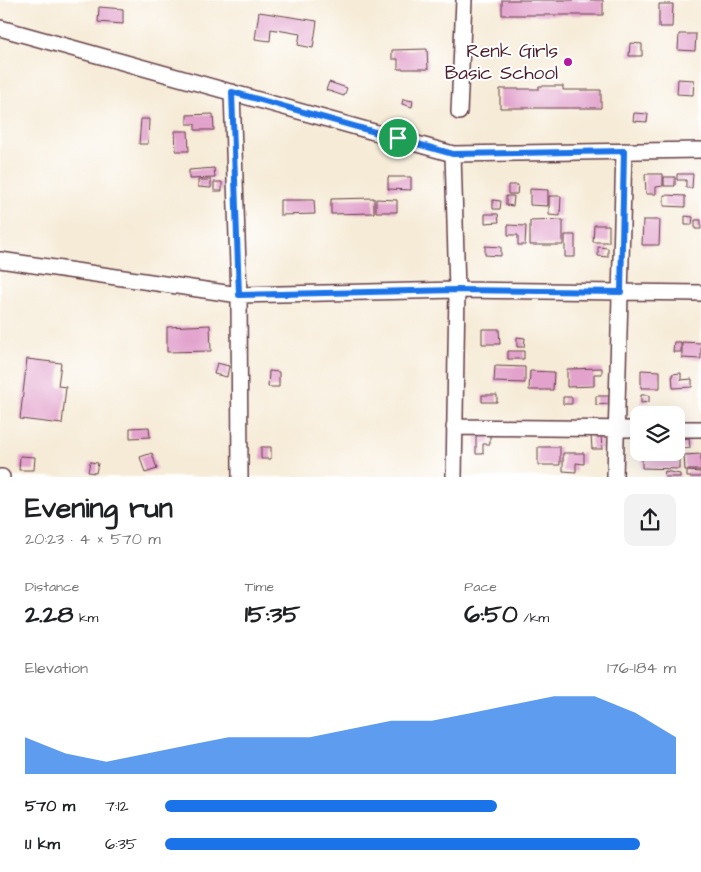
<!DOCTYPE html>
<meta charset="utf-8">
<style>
:root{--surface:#fff;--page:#f2f2f2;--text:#202124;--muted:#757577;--accent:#1a73e8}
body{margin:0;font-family:"Architects Daughter",sans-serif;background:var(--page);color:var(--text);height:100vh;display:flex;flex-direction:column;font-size:19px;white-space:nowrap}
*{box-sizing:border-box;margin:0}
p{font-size:16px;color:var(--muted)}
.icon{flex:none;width:28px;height:28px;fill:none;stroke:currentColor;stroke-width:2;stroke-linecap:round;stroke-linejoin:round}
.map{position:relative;height:477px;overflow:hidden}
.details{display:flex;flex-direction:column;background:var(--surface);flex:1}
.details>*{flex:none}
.controls{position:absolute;left:630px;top:406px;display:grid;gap:10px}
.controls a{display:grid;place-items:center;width:55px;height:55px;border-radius:10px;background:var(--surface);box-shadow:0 5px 20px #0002;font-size:25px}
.pin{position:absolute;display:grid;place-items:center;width:42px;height:42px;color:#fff;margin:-21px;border:2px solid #fff;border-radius:50%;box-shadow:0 1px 5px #0007}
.round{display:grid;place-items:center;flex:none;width:52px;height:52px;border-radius:10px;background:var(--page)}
.overview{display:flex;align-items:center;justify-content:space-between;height:85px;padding:0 25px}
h1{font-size:28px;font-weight:700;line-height:38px}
.stats{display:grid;grid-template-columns:repeat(3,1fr);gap:8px;height:85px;padding:5px 25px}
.stats div{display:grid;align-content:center}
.stats b{font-size:25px;font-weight:700}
.stats small{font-size:14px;font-weight:400}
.stats p{font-size:14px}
.chart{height:140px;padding:10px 25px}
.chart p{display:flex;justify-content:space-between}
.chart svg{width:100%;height:90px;margin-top:5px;fill:var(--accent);opacity:.7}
ul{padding:0 25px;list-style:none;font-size:16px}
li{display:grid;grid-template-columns:80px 60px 1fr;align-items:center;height:38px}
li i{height:12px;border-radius:6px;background:var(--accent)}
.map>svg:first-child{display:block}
.building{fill:#e2a2cc}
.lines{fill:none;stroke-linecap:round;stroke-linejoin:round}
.minor-casing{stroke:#643e45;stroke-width:18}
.minor{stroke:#fff;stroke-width:15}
.route-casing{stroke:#fff;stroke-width:10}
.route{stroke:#1a73e8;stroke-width:6}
.poi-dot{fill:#b5179e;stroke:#fff;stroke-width:2}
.labels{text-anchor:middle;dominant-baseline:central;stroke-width:4;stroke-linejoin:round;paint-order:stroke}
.poi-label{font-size:19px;fill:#4a1f2b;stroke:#fff;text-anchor:end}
</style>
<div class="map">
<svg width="701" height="477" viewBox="0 0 701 477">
<rect width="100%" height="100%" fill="#fff"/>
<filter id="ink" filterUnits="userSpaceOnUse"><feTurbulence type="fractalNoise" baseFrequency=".02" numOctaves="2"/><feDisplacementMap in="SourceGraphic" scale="10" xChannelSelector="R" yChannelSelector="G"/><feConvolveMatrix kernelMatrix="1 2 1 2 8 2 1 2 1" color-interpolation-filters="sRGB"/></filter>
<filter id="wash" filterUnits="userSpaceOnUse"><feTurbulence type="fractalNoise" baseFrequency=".0096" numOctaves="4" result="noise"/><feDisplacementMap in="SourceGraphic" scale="20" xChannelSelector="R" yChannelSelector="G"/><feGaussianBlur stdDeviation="1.12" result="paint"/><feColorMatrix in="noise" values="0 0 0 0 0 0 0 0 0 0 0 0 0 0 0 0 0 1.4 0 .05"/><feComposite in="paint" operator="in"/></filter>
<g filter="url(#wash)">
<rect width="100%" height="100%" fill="#f6ebd7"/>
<g id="blocks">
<path class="building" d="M502,0H603V15H502Z
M659,4H673L672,27H659Z
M99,7L123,9V24L98,22Z
M259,12L317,21L313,48L298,45L300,34L271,29L270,41L255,39Z
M679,34H696L695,51L678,50Z
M630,43L642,44V56H629Z
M427,49L428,69H398V59H392V50Z
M678,79L694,80L693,95L677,94Z
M329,82L347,88L344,96L326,90Z
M539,86H563V90H601V108H500V89H539Z
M403,99L413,101L412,107L402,104Z
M634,113L648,114L647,122L633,121Z
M213,114L214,130H195V124H187V115Z
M141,119H149L148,144H139Z
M175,131H188L189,151H176Z
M214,168L215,178L189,179V170Z
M645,174H663V186L656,187V194H646Z
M677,174H693L692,188H686V180H677Z
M388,177H411V190L388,189Z
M664,177H675V186H664Z
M198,180H211V188L198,187Z
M214,182H222V191H214Z
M508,185H518L517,194H508Z
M530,189L548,190V206L530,205Z
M664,195L685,196V207L664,206Z
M506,196H514L513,206L506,205Z
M549,196H561L560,216L549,215Z
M374,198V213L331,214V199Z
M376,199L397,200V212H376Z
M280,200H314L315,214L280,215Z
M493,200L501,201L500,209H493Z
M485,214H498L499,222L485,223Z
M685,216L693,217L692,225H685Z
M563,220V245H530V221Z
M643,220H660L659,245H642Z
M695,220H701V229H695Z
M508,225L526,226L525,245H518V235H508Z
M594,225H609V242H593Z
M565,235H575V257H565Z
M485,246L501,247V256L485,255Z
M598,247L608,248V257L598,256Z
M210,325L211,351L167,352V327Z
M482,329H499L500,344H482Z
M517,337L525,338L524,347H517Z
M674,342H681V352H673Z
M682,342L701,343V359L682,358Z
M508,351H524V359H508Z
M27,359L61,363L58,386L66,387L62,424L20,419Z
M217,363L229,366L227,377L214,374Z
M495,366L525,367V383L494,382Z
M602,368V374H594V386L567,387V369Z
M641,370L660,371V388H641Z
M269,371L279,372V387H268Z
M530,371L554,372L553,390H529Z
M681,373V380L692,379V387L673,388L672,374Z
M482,395H497V402H482Z
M641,395H649V402L641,403Z
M596,396H609V404L596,405Z
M563,397H572V404H563Z
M149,427L150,437L130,438V428Z
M476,428H490V444H483V454H476Z
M591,435H601L602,449H592Z
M689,438L690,448L682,449L681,439Z
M676,442H679V469L642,468V452H676Z
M261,447H271V459H261Z
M538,447H560V465H538Z
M152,453L157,469L145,473L140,457Z
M563,453H584V464L576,463V472L563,471Z
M701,454V470H685L684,455Z
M20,456L35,457L34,470H19Z
M90,462L98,463L96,473L88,472Z
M665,471L680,474V477H664Z
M687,471L701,472V477H687Z"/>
</g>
</g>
<g filter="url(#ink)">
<use href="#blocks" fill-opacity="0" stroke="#643e45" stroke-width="1"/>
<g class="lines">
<defs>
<path id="minor" d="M0,28L453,154L701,150
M232,92L239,295L240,477
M459,112L464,0
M453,154L457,290L454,477
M0,260L239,295L457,290L701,293
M454,427L639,429
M676,429H701
M0,477H2
M615,477L624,151"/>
</defs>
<use href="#minor" class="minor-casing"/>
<use href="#minor" class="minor"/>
</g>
</g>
<g class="lines" filter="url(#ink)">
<defs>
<path id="route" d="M232,92L453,154L624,151L621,292L456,290L239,295Z"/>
</defs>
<use href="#route" class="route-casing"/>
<use href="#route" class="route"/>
</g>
<circle class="poi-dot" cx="568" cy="62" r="5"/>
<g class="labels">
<g class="poi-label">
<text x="558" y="51">Renk Girls<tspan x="558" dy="22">Basic School</tspan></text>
</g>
</g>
</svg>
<div class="controls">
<a><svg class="icon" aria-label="layers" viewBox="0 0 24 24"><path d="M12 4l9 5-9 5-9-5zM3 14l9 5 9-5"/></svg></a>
</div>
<div class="pin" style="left:398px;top:138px;background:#1e9e55"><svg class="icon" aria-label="arrive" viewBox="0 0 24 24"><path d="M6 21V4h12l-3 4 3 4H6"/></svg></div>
</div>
<section class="details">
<div class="overview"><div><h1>Evening run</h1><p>20:23 · 4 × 570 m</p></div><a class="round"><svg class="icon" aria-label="share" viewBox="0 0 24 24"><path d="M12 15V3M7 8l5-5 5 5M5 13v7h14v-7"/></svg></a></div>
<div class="stats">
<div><p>Distance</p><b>2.28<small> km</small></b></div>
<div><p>Time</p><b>15:35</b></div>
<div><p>Pace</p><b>6:50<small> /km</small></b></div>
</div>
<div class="chart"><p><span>Elevation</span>176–184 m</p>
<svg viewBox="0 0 160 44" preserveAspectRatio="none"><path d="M0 44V26L10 34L20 38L30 34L40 30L50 26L60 26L70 26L80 22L90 18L100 18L110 14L120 10L130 6L140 6L150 14L160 26V44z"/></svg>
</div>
<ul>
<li><b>570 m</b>7:12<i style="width:65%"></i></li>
<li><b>1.1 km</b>6:35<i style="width:93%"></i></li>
</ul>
</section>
